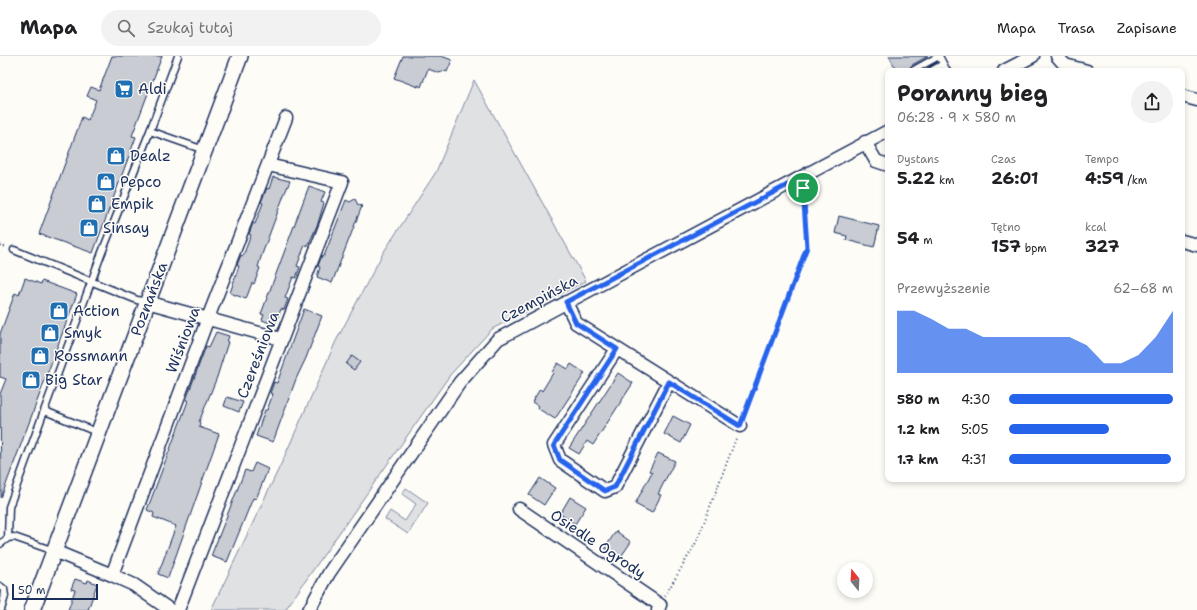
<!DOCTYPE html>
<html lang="pl">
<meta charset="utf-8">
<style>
:root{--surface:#fff;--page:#f2f2f2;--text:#202124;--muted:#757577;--line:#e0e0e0;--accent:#2563eb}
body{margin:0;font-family:"Shantell Sans",sans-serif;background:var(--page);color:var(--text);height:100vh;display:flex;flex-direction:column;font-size:15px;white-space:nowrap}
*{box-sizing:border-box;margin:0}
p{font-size:13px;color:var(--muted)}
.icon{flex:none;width:22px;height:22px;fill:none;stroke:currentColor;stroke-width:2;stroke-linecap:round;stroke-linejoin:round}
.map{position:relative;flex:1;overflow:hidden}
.panel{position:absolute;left:885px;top:12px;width:300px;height:414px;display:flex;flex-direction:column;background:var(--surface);border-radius:8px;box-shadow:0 2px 6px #0003}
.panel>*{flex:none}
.needle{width:26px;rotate:342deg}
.tools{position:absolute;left:837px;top:506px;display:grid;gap:8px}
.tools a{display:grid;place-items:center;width:36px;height:36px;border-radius:50%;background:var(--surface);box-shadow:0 2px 6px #0003;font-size:20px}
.scale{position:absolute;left:12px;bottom:10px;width:86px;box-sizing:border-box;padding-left:4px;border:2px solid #1b2f5e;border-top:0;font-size:11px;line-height:14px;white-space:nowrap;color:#1b2f5e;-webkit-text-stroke:3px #fdfcf7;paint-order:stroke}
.pin{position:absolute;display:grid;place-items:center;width:34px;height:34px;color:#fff;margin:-17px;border:2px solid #fff;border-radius:50%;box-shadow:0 1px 4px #0007}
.round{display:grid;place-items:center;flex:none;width:42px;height:42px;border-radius:21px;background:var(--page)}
.summary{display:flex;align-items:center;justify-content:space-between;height:68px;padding:0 12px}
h1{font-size:22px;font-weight:700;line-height:30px}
.stats{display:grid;grid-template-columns:repeat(3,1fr);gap:6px;height:68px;padding:4px 12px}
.stats div{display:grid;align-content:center}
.stats b{font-size:17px;font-weight:700}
.stats small{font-size:11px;font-weight:400}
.stats p{font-size:11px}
.chart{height:112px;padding:8px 12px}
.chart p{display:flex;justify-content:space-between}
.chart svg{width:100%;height:72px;margin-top:4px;fill:var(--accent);opacity:.7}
ul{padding:0 12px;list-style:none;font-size:13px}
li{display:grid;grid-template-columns:64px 48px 1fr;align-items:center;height:30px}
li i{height:10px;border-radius:5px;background:var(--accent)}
header{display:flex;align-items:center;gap:24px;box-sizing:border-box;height:56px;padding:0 20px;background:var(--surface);border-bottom:1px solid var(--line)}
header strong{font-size:19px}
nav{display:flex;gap:22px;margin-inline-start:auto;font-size:14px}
.search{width:280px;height:36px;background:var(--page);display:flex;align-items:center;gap:10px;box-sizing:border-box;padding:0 14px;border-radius:22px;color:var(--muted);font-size:15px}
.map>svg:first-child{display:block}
.green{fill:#e0e1e3;stroke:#7e88a0}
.building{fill:#c9ccd3;stroke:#1b2f5e}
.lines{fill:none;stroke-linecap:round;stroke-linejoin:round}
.service-casing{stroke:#1b2f5e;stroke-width:9}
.minor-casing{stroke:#1b2f5e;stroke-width:15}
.tertiary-casing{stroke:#1b2f5e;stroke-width:18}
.path{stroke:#1b2f5e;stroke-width:2;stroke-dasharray:1 3;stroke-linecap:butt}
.service{stroke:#fdfcf7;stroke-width:6}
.minor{stroke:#fdfcf7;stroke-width:12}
.tertiary{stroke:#fdfcf7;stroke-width:15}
.route-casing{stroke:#fff;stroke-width:8}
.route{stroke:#2563eb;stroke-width:5}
.labels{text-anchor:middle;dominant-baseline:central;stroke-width:3;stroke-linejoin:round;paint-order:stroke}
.poi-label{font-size:15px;fill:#1b2f5e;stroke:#fdfcf7;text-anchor:start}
.street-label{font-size:15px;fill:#1b2f5e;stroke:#fdfcf7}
</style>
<header>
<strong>Mapa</strong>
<div class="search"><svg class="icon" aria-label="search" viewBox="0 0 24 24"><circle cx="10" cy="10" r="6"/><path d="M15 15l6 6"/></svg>Szukaj tutaj</div>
<nav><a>Mapa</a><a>Trasa</a><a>Zapisane</a></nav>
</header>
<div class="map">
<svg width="1197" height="554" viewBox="0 0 1197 554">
<rect width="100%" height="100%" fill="#fdfcf7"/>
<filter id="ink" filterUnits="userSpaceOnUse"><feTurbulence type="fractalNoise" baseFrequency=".025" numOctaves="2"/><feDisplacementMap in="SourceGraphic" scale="8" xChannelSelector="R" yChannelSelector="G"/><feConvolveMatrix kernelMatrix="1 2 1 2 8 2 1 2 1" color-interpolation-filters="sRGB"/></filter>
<g filter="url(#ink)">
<path class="green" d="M474,24L586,225L492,273L450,319L285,554H211L282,406L336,285L383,197L436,116Z
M406,432L428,447L408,478L385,463L390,455L405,465L416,448L402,438Z"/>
<path class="building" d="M112,0H162L132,80L136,81L93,197L39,178L82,61L88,64L96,44L87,40L91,31L99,34Z
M403,0H441L452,4L447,16L445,15L439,17L428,13L421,31L418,29V31L394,22Z
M889,0H928L912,9L908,15H897Z
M273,121L290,125L284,139L261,201L258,211L260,212L254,228L252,227L246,243L230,237L239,210L237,209L241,199L243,200L251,179L249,178L253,167L255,168L263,147L261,146L267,132L269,133Z
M309,130L325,136L321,146L324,147L318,167L308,190L305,189L297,210L300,211L296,222L293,221L285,242L288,243L284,254L281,253L275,269L262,264L264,259L261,258Z
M355,143L358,149L362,150L332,227L317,221L320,211L318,210L322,199L324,200L346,144L350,146Z
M839,160L879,170L874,191L846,184L847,180L835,177Z
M25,222L41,228L42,225L77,238L1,442L0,338L6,323L0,321V278L15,237L19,239Z
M304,253L322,260L306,302L296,323L273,386L256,380L265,354H267L273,338L270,337L272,332L274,326L277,327Z
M216,276L229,280L227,286H228L217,321L199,366L200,367L199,371L219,378L168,522L158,518L176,470L153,461L154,457L147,454L188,345L186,344L206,290L209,291Z
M352,300L360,306L354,314L346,308Z
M558,307L568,313L571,308L585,317L555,363L537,352L538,350L532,346L540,333L542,335L553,317L552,316Z
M618,317L633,327L593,389L587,385L579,398L569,392Z
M227,341L243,346L239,356L224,350Z
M673,360L690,369L681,387L664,378Z
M658,397L675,405L658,438L661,439L652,457L635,448L652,416L649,415Z
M255,407L268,413L256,443L253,442L227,506L211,500L245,414L251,416Z
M540,422L555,432L544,449L529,439Z
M570,441L586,451L575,468L560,458Z
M616,475L631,486L620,502L605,492Z
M75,523L87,527L88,524L97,528L88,554H68L75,534L71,533Z"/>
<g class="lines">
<defs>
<path id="service" d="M912,15L939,0L947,15
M931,15L943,8
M150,75L178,0
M14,194L137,244L147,246
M45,355L99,377
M8,482L9,451L101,199L150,75L204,94
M0,488L8,482L14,481L54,495
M0,530L4,533L5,540L1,554"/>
<path id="minor" d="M1057,0L1065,9L1087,15
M1004,15L1033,0
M1182,40L1197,44
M865,86L876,105L888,109
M1182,185L1197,189
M147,246L281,283
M566,246L576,267L740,370
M617,293L554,389L560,404L605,435L615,431L669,326
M519,453L660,549L658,554
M54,495L112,519L134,529L170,554
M112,519L208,262L286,62
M178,554L342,126L268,109
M309,554L329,517L460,326L498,283L888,75"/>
<path id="tertiary" d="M32,554L240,0"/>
</defs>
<use href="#service" class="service-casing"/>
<use href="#minor" class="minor-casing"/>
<use href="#tertiary" class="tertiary-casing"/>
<path class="path" d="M0,189L7,192
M744,359L807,191L803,133
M665,540L697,485L737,380"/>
<use href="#service" class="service"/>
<use href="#minor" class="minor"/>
<use href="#tertiary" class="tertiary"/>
</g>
</g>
<g class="lines" filter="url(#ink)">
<defs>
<path id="route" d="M797,124L803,132L807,191L740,370L669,326L615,431L605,435L560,404L554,389L617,293L576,267L566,246Z"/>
</defs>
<use href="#route" class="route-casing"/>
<use href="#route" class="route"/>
</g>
<defs>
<symbol id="supermarket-square" viewBox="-11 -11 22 22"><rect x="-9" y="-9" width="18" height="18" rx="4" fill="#1f6fb2" stroke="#fdfcf7"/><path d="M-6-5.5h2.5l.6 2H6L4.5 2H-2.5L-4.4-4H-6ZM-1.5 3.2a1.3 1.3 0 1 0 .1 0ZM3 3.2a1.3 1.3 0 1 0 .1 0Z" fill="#fff"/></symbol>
<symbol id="shop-square" viewBox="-11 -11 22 22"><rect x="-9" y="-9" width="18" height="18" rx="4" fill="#1f6fb2" stroke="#fdfcf7"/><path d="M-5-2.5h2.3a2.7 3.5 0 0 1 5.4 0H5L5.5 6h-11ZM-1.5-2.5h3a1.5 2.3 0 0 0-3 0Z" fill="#fff"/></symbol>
</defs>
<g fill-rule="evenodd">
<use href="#supermarket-square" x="113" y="22" width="22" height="22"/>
<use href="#shop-square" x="105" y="89" width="22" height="22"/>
<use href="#shop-square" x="95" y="115" width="22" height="22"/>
<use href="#shop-square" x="86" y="137" width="22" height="22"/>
<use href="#shop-square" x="78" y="161" width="22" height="22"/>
<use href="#shop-square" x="48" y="244" width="22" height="22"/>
<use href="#shop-square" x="39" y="266" width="22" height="22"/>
<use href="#shop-square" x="29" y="289" width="22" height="22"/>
<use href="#shop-square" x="20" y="313" width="22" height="22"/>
</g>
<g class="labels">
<g class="poi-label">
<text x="138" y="33">Aldi</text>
<text x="130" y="100">Dealz</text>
<text x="120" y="126">Pepco</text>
<text x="111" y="148">Empik</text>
<text x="103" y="172">Sinsay</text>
<text x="73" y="255">Action</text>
<text x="64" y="277">Smyk</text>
<text x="54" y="300">Rossmann</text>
<text x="45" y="324">Big Star</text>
</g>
<g class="street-label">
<text transform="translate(149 243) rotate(-69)">Poznańska</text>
<text transform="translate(539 243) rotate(-28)">Czempińska</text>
<text transform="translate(183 284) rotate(-69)">Wiśniowa</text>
<text transform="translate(258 299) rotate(-69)">Czereśniowa</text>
<text transform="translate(598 488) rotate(34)">Osiedle Ogrody</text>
</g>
</g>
</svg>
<div class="tools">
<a><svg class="needle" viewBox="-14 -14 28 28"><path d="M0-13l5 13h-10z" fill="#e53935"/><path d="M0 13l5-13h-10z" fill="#757577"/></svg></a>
</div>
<div class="scale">50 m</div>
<div class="pin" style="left:803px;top:132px;background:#1e9e55"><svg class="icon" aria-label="arrive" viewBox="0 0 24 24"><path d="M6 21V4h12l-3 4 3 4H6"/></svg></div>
<section class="panel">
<div class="summary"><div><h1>Poranny bieg</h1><p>06:28 · 9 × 580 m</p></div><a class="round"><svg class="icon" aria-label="share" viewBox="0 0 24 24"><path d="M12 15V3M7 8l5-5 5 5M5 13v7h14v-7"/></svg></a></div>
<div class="stats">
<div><p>Dystans</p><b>5.22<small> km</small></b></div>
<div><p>Czas</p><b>26:01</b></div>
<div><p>Tempo</p><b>4:59<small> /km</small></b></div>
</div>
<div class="stats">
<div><b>54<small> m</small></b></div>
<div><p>Tętno</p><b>157<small> bpm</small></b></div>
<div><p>kcal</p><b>327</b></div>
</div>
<div class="chart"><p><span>Przewyższenie</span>62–68 m</p>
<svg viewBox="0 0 160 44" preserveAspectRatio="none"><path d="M0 44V6L10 6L20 11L30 17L40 17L50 22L60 22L70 22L80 22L90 22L100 22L110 27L120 38L130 38L140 33L150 22L160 6V44z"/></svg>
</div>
<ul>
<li><b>580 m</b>4:30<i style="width:100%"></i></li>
<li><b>1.2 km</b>5:05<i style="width:61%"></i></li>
<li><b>1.7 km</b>4:31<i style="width:99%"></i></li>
</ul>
</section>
</div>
